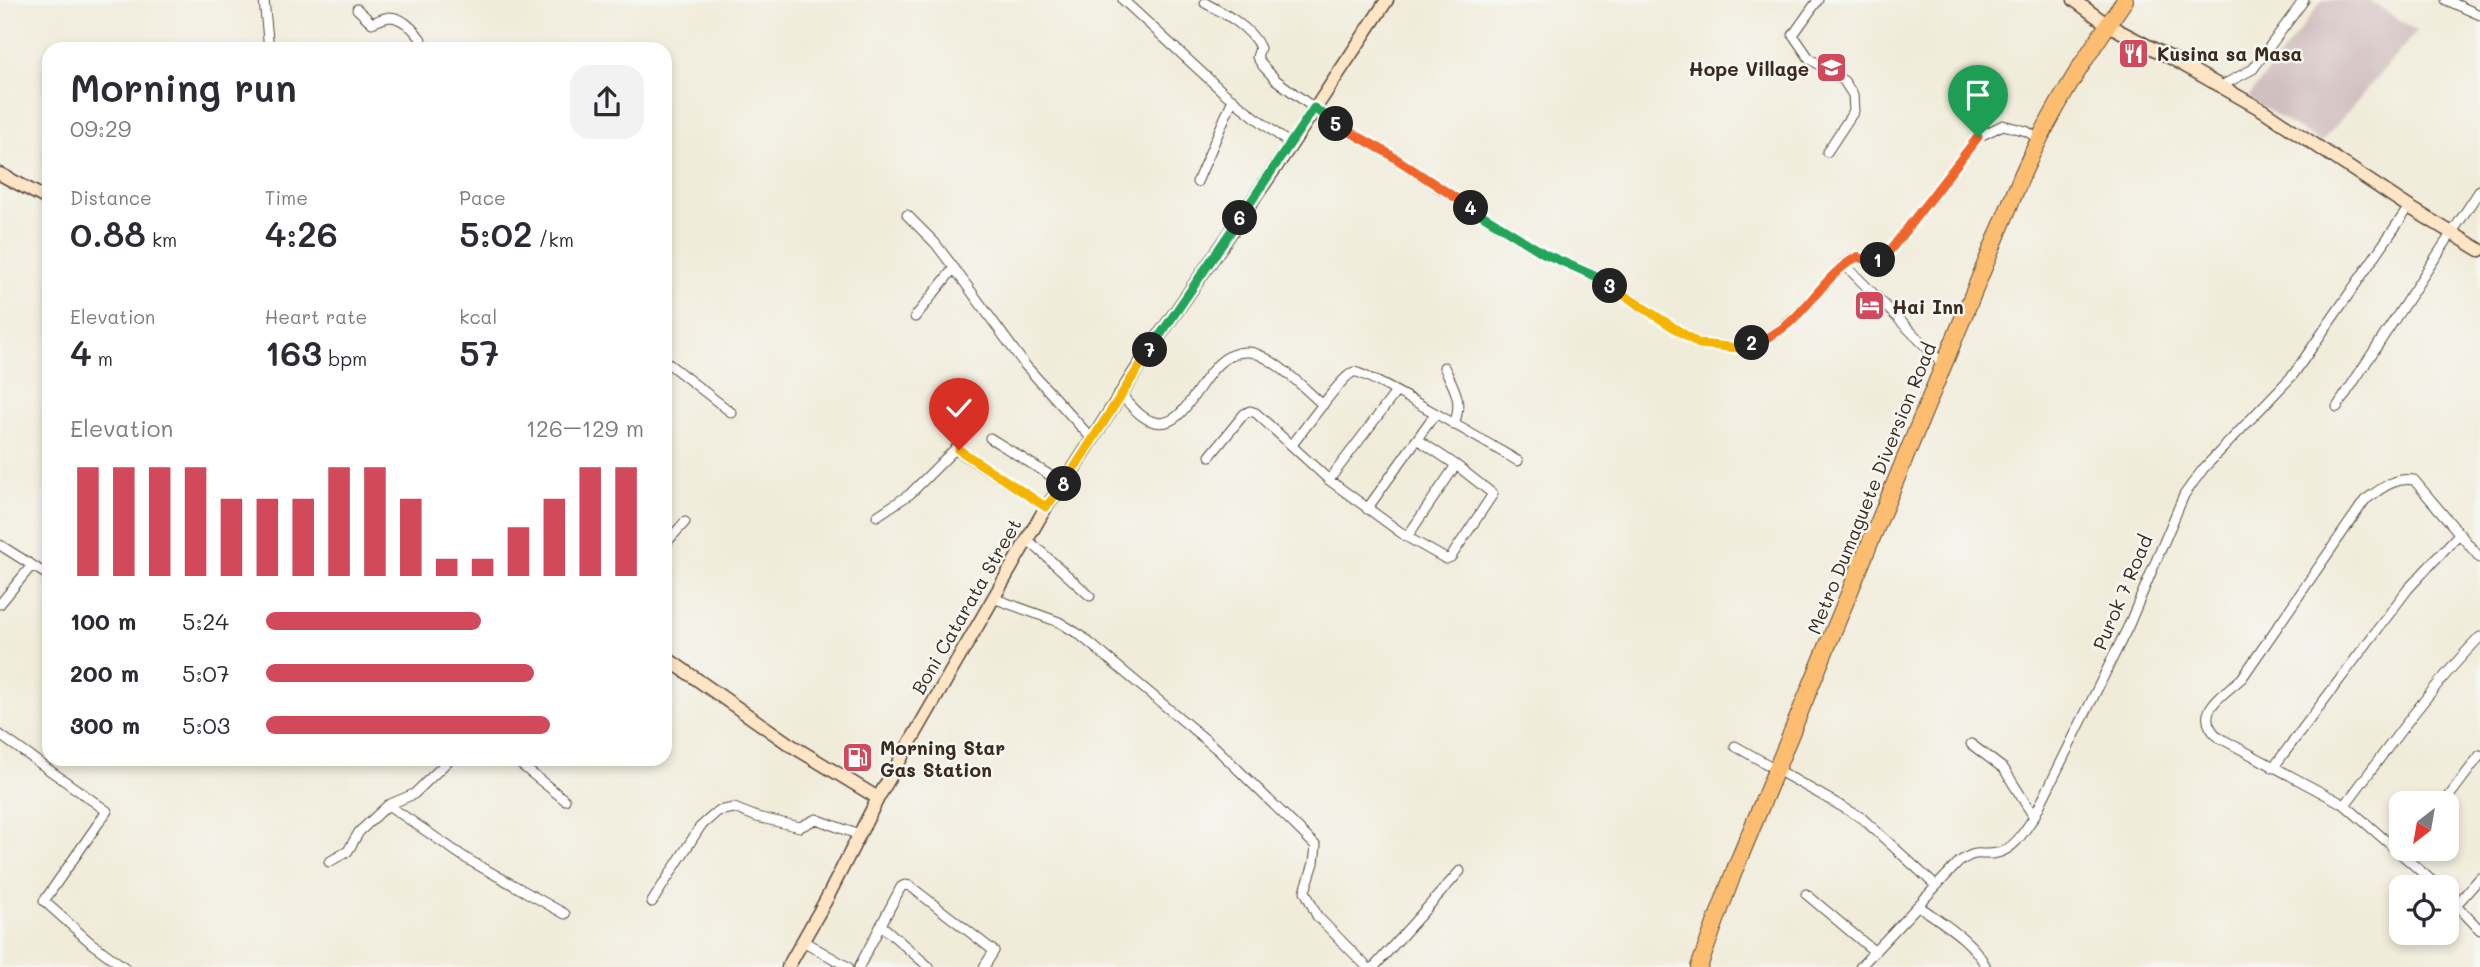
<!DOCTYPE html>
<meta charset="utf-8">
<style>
:root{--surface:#fff;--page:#f2f2f3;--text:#2b2b33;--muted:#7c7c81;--accent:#d1495b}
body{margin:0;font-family:Mali,sans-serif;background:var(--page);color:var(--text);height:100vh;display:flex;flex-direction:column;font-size:26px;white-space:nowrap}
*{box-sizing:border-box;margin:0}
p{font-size:23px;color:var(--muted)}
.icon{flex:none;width:38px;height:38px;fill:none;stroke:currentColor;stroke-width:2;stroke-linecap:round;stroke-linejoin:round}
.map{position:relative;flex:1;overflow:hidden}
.details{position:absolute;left:42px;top:42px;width:630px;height:724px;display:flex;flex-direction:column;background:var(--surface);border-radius:21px;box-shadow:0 4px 10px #0003}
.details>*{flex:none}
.needle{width:46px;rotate:211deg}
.controls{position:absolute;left:2389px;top:791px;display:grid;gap:14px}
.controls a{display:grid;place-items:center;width:70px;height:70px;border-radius:14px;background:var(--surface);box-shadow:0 4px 10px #0003;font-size:35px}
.pin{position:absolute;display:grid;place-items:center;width:60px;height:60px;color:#fff;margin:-72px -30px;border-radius:50% 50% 50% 0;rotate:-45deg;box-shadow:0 0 7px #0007}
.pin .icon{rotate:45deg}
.km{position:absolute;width:35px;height:35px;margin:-18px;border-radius:50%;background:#222;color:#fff;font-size:19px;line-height:35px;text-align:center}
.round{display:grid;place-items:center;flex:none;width:74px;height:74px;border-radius:21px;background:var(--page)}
.headline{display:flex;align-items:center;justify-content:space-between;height:119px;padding:0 28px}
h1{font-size:38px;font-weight:600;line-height:52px}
.metrics{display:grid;grid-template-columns:repeat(3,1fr);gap:10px;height:119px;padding:7px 28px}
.metrics div{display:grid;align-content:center}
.metrics b{font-size:35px;font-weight:600}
.metrics small{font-size:19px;font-weight:400}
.metrics p{font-size:19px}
.chart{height:196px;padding:14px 28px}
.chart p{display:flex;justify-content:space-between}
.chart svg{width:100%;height:126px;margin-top:7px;stroke:var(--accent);stroke-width:6}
ul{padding:0 28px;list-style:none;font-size:23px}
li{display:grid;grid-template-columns:112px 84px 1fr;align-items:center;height:52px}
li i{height:18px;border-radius:9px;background:var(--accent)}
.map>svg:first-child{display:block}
.industrial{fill:#d1bfbf}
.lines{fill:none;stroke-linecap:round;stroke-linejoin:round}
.street-casing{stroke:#56473a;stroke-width:11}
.secondary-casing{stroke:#56473a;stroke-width:15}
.highway-casing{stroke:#56473a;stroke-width:18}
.street{stroke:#fff;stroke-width:9}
.secondary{stroke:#fee5c5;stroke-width:12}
.highway{stroke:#fcbd6f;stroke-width:16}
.split-1-casing{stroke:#fff;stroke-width:14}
.split-2-casing{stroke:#fff;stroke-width:14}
.split-3-casing{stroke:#fff;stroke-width:14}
.split-4-casing{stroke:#fff;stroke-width:14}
.split-5-casing{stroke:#fff;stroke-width:14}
.split-6-casing{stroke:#fff;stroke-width:14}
.split-7-casing{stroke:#fff;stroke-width:14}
.split-8-casing{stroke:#fff;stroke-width:14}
.split-9-casing{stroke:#fff;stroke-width:14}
.split-1{stroke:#f0652b;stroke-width:9}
.split-2{stroke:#f0652b;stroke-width:9}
.split-3{stroke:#f5b400;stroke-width:9}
.split-4{stroke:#22a559;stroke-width:9}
.split-5{stroke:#f0652b;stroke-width:9}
.split-6{stroke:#22a559;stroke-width:9}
.split-7{stroke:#22a559;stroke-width:9}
.split-8{stroke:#f5b400;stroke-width:9}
.split-9{stroke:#f5b400;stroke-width:9}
.labels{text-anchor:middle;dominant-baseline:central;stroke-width:5;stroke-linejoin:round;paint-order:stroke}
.poi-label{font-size:19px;font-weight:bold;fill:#3b2a1e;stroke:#f6f6f2;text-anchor:start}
.street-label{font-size:19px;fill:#3b2a1e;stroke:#f6f6f2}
</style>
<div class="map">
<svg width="2480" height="967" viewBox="0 0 2480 967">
<rect width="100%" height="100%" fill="#f6f6f2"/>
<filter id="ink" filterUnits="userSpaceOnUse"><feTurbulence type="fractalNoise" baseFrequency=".0143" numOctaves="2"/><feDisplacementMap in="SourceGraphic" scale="14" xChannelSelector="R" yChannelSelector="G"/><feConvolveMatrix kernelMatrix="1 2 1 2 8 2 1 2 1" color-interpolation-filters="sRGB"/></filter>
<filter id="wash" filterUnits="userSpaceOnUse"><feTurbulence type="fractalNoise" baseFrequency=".00686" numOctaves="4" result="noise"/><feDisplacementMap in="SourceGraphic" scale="28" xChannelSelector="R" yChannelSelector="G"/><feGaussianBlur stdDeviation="1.57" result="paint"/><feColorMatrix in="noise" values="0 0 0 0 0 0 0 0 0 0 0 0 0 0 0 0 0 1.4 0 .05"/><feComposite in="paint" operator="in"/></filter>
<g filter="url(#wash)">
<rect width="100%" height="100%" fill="#f1ecda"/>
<path class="industrial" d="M2323,0H2368L2417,31L2321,143L2248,98Z"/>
</g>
<g filter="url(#ink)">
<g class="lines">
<defs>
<path id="street" d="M264,0L269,49
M1123,0L1223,92L1291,145
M1818,0L1793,35L1809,58L1844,81L1853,95L1854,111L1827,152
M2446,0L2480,15
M1205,3C1224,13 1251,27 1260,48L1257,57L1263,66L1276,80L1341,128L1386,152L1436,186L1545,254L1597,277L1699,344L1739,347L1773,335L1799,313L1844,264L1857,257L1873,262L1885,257L1978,137L2003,125L2026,131L2039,139
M357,9L372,23C377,21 384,18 389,17C405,17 421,36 426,49
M2221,86L2253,69L2304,0
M1197,182L1233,99
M907,215L935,243L954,268
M1844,264L1944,365
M915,317L954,268L1025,365L1093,440
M665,361L732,413
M1444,367C1455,390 1463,400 1454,425
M1121,395C1131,405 1141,419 1155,422C1193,431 1202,349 1248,352C1270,353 1306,390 1323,405
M2337,407L2480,190
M990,438L1064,484
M1292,445C1301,434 1343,374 1354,372C1364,370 1499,450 1518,461
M1210,456L1244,414L1250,411L1256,413L1329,480L1407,537L1446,559L1451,557L1493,494L1456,465L1417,439
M1329,480L1396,392
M1367,509L1435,414
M877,516L910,494L955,449L1046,507
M1407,537L1456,465
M1027,539L1090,596
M665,544L685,522
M0,545L49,576
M993,598L1059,622L1080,635L1218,750L1316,846L1314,863L1305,891L1317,916L1367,967
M0,604L32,565
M0,735L107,811L44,901L91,943L124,967
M1971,744L2004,769L2034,817
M1735,746L1862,818L1935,885
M515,760L565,800
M2273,768L2408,589L2459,534
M2444,803L2480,755
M388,805L467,859L565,914
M2345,805C2388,748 2430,688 2480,637
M329,862L348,851L359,832L388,805L414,794L449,760
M2439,887L2345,805L2218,737C2191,712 2223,695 2242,678L2365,500C2381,489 2394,477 2414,480L2480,558
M1806,894L1875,952
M2446,894L2480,930
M652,902L700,827L718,811L734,808L757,817L800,827L816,819L859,835
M2457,904L2480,878
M1919,906C1942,923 1973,940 1986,967
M881,925L901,887L905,885L910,886L994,951L984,967
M803,941L848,967
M859,967L881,925L929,967
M1374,967L1460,871
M1860,967L1959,862C1979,848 1978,857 1997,853C2014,850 2025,830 2034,817L2128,627L2184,495L2203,469L2293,375L2409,207"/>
<path id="secondary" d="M2074,0L2108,25L2171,58L2264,111L2409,207L2480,250
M0,174L49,200
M665,657L789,744L878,798
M788,967L826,900L878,798L1046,507L1064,484L1144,358L1291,145L1387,0"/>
<path id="highway" d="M1699,967L1735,869L2023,173C2051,111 2086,55 2125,0"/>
</defs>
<use href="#street" class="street-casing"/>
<use href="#secondary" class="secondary-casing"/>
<use href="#highway" class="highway-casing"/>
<use href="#street" class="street"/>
<use href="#secondary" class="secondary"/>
<use href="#highway" class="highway"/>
</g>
</g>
<g class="lines" filter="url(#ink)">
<defs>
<path id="split-1" d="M1878,260L1885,257L1978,137"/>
<path id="split-2" d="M1752,343C1758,341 1766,339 1772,335C1806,317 1823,275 1857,257L1873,262L1878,260"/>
<path id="split-3" d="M1610,286L1699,344L1739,348L1752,343"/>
<path id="split-4" d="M1471,208L1545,254L1597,277L1610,286"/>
<path id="split-5" d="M1336,124L1386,152L1471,208"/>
<path id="split-6" d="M1240,218L1314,108L1336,124"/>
<path id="split-7" d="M1150,350L1240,218"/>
<path id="split-8" d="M1064,484L1150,350"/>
<path id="split-9" d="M959,450L1046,507L1064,484"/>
</defs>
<use href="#split-1" class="split-1-casing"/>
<use href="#split-2" class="split-2-casing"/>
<use href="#split-3" class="split-3-casing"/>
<use href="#split-4" class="split-4-casing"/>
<use href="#split-5" class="split-5-casing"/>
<use href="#split-6" class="split-6-casing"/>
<use href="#split-7" class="split-7-casing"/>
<use href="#split-8" class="split-8-casing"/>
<use href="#split-9" class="split-9-casing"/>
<use href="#split-1" class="split-1"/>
<use href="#split-2" class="split-2"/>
<use href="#split-3" class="split-3"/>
<use href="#split-4" class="split-4"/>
<use href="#split-5" class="split-5"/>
<use href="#split-6" class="split-6"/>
<use href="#split-7" class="split-7"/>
<use href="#split-8" class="split-8"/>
<use href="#split-9" class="split-9"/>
</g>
<defs>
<symbol id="restaurant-square" viewBox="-11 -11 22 22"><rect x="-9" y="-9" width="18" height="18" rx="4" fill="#d1495b" stroke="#f6f6f2"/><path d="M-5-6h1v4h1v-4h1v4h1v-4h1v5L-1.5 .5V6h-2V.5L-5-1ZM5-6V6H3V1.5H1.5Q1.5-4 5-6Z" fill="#fff"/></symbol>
<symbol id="school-square" viewBox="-11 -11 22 22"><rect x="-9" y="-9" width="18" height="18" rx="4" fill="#d1495b" stroke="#f6f6f2"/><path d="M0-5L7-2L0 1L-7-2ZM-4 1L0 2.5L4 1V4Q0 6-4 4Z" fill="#fff"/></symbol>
<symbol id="hotel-square" viewBox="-11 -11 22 22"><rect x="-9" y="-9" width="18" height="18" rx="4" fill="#d1495b" stroke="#f6f6f2"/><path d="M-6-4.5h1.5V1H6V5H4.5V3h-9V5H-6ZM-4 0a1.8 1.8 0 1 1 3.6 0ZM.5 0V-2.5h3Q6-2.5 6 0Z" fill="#fff"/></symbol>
<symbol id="fuel-square" viewBox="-11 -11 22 22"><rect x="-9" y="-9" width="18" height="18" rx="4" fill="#d1495b" stroke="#f6f6f2"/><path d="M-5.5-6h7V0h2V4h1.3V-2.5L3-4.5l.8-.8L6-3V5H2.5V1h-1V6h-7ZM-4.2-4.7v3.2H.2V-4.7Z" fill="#fff"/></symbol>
</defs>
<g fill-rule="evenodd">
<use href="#restaurant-square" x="2116" y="36" width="35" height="35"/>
<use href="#school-square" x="1814" y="50" width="35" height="35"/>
<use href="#hotel-square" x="1852" y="288" width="35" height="35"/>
<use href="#fuel-square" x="840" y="740" width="35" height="35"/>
</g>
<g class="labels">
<g class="poi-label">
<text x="2157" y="53">Kusina sa Masa</text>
<text x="1809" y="68" text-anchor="end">Hope Village</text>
<text x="1892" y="306">Hai Inn</text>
<text x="880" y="747">Morning Star<tspan x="880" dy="22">Gas Station</tspan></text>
</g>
<g class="street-label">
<text transform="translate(1871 488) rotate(-68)">Metro Dumaguete Diversion Road</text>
<text transform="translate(2122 592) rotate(-67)">Purok 7 Road</text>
<text transform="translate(966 606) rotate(-60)">Boni Catarata Street</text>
</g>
</g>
</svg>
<div class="controls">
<a><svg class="needle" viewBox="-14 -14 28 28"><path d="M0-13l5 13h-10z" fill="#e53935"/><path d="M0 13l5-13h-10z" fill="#7c7c81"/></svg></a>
<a><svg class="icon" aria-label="locate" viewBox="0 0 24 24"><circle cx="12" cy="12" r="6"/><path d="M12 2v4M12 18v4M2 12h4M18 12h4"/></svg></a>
</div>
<div class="pin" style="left:1978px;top:137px;background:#1e9e55"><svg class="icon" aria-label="arrive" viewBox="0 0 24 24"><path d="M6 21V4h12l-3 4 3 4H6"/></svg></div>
<div class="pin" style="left:959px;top:450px;background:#d93025"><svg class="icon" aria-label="check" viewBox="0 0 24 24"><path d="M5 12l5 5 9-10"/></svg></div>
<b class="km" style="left:1878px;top:260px">1</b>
<b class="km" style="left:1752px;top:343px">2</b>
<b class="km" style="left:1610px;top:286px">3</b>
<b class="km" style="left:1471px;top:208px">4</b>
<b class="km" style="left:1336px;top:124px">5</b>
<b class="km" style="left:1240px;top:218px">6</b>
<b class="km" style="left:1150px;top:350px">7</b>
<b class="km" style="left:1064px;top:484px">8</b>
<section class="details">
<div class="headline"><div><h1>Morning run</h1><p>09:29</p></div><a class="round"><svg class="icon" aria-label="share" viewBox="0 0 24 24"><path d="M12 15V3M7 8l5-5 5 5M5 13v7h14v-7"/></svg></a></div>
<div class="metrics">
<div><p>Distance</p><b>0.88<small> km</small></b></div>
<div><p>Time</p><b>4:26</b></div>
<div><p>Pace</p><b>5:02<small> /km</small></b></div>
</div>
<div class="metrics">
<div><p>Elevation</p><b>4<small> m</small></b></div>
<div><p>Heart rate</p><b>163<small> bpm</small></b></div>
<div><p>kcal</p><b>57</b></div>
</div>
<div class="chart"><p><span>Elevation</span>126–129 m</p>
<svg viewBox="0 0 160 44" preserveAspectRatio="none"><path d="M5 44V6M15 44V6M25 44V6M35 44V6M45 44V17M55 44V17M65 44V17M75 44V6M85 44V6M95 44V17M105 44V38M115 44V38M125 44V27M135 44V17M145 44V6M155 44V6"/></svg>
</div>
<ul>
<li><b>100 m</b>5:24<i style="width:57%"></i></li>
<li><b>200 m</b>5:07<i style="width:71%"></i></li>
<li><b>300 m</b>5:03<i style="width:75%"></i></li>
</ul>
</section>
</div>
